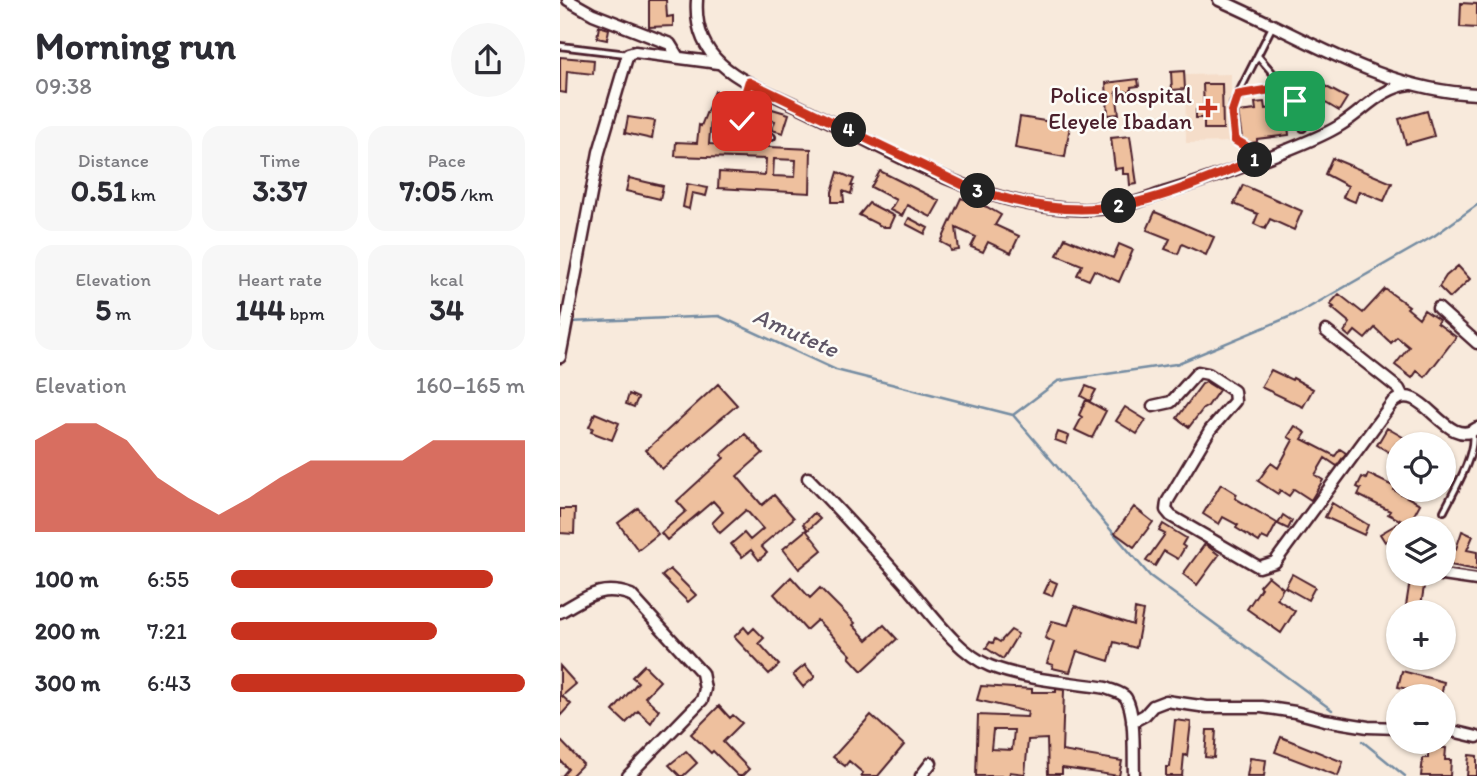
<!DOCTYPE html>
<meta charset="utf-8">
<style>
:root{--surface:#fff;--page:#f7f7f7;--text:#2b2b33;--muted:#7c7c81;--accent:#c8321e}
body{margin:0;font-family:Itim,sans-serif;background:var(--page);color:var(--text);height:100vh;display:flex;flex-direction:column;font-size:26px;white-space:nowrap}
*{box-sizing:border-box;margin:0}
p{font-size:23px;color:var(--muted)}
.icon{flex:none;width:38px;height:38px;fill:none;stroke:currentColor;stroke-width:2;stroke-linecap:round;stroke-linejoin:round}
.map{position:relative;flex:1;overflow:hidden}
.side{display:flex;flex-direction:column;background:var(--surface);width:560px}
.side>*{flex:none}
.fabs{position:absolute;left:826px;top:432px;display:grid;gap:14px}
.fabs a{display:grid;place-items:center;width:70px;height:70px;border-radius:50%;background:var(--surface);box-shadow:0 2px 5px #0004;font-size:35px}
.pin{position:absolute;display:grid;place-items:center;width:60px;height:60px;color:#fff;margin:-30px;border-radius:14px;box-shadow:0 4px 10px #0006}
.km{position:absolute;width:35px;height:35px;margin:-18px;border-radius:50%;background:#222;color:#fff;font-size:19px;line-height:35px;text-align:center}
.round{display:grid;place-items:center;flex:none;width:74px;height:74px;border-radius:37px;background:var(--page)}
.summary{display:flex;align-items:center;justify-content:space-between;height:119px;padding:0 35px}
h1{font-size:38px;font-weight:700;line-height:52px}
.stats{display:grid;grid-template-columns:repeat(3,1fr);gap:10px;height:119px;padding:7px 35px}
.stats div{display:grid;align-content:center;border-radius:18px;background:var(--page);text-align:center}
.stats b{font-size:30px;font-weight:700}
.stats small{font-size:19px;font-weight:400}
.stats p{font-size:19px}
.chart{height:196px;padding:14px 35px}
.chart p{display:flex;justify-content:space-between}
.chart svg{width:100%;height:126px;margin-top:7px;fill:var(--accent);opacity:.7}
ul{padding:0 35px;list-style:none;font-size:23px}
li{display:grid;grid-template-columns:112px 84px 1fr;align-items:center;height:52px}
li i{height:18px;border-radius:9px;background:var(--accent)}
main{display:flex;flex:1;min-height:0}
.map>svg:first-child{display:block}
.built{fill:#f5ddc9}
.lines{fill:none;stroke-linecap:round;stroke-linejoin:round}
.stream{stroke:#748ca2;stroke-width:2.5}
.building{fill:#eec09e;stroke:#4a1f2b;stroke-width:2;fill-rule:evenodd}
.service-casing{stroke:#4a1f2b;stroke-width:10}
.minor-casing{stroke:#4a1f2b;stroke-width:15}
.service{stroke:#fdfcf7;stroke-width:4.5}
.minor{stroke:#fdfcf7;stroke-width:10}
.route-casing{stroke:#fff;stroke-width:14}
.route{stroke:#c8321e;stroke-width:9}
.poi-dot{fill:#c8321e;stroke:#fdfcf7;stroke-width:2.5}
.labels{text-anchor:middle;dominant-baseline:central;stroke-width:5;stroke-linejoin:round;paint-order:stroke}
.poi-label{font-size:23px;fill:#4a1f2b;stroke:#fdfcf7;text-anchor:end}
.water-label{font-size:24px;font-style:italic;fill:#5f5667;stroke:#fdfcf7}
</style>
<main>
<section class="side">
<div class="summary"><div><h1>Morning run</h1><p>09:38</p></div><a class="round"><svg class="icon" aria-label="share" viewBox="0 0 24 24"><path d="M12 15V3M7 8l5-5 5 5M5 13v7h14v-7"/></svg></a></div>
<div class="stats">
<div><p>Distance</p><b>0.51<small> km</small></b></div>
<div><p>Time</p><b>3:37</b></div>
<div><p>Pace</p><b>7:05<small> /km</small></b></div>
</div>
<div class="stats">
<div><p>Elevation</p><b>5<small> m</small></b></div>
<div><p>Heart rate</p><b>144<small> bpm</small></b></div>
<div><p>kcal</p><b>34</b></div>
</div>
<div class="chart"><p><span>Elevation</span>160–165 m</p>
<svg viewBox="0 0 160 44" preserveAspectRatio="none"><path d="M0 44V12L10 6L20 6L30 12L40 25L50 32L60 38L70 32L80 25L90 19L100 19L110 19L120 19L130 12L140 12L150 12L160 12V44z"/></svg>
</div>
<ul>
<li><b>100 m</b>6:55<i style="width:89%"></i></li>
<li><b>200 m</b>7:21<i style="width:70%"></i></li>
<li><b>300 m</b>6:43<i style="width:100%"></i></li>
</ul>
</section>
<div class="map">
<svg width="917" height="776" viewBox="0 0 917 776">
<rect width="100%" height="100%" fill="#f8eadc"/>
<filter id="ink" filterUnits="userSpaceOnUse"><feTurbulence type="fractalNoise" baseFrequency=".0143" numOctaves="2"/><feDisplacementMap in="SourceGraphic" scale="14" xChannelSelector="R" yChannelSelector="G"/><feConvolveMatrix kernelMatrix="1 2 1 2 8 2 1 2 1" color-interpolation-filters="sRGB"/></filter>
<g filter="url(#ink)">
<path class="built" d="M671,74V142L626,143L625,75Z"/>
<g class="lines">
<path class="stream" d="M9,322L159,316L276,370L453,415
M453,415L498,381L616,364L741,312L874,236L917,205
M453,415L590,576L772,710
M802,741L845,776"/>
</g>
<path class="building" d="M89,0H106L107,17L113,16V26L89,27Z
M901,3L917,4V28L900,27Z
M39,26L49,29L47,40L37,38Z
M0,57L34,60L33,74L7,71L6,93L0,92Z
M624,71L625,89L612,90L611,72Z
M578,79L579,86L571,87V91L556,92L559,114L548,115L546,83Z
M643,84H662L663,129H644V118H636V110H644Z
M761,84L787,98L779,111L754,96Z
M155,91L167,96L157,122L151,119L149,144L251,149L250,193L158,188L159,172L205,175L206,159L115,156L116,142L137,143L139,125L141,126ZM214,159L236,160L235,177L213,176Z
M704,102L705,109L726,106L729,135L697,139V142L690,143L682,138L678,112L696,110L695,103Z
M192,103L229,114L223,133L212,130L215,121L189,114Z
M867,111L874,136L846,144L839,119Z
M68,117L95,121L92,139L65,133Z
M460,117L510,125L505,157L455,148Z
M570,136L577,184L570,185L569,174H563V168L555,169L551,138Z
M772,158L832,183L824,201L799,191L795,202L783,197L788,186L765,174Z
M320,171L380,201L371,217L347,205L342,216L330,210L336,200L311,187Z
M278,172L294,179L291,186H293L291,194L283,191L284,202H272V192Z
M69,178L103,186L100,199L66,191Z
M127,184L148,188L146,196L132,193L129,209L123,207Z
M683,185L742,211L734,230L710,219L705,229L694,224L698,214L674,204Z
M401,198L427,207L441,215L435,225L459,236L451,253L428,242L423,252L411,247L416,237L396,228L399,250L391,251L390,247L381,242Z
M309,203L334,216L329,227H323L299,215Z
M595,212L654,237L646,255L622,244L618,254L605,249L610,239L587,230Z
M349,218L368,228L365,234L346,224Z
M505,238L553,258L559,244L573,250L559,282L534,270L529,280L517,275L522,265L497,255Z
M898,266L910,279L890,298L879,287L886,276Z
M825,289L849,306L847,308L859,318L864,310L879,320L877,323L896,337L865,377L857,371L852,378L835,365L849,347L837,337L831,343L815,328L805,339L795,331L790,337L784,332L790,323L772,308L774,307L770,304L779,294L803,313Z
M711,370L732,380L733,378L753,389L743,407L701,387Z
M646,382L659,390L648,406L643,409L629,427L617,418L642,384Z
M158,384L177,405L102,469L86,450Z
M526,386L536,390L530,401L521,396Z
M69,394L78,398L74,407L66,404Z
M526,400L546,411L532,438L515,430L522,417L519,415Z
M565,407L586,420L577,434L556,421Z
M35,413L59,423L52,440L31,432L33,428L29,427Z
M735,426L746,433L742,439L775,456L780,449L786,453L777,466L765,458L755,475L763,480L751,500L734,489L729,496L720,490L718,494L698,481L711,463L718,468L733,440L728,437Z
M827,428L855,444H838L835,456L817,445Z
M498,432L509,436L506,444L495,440Z
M185,434L203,453L177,476L202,505L214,495L234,518L201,546L207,553L199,560L191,550L182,557L171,544L184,533L190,540L203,529L186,510L160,533L152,523L163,512L153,501L107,540L101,533L126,511L117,501L164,458L161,455Z
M808,474L835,487L834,490L860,504L847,528H838V534L825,542L820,534L842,521L828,514L830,511L798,495L801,489L797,487L802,477L806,479Z
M661,484L677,494L675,498L717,523L708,540L702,537L699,542L676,528L678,525L663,517L659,524L643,514Z
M772,503L808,525L804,535L765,517Z
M574,507L593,522L574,547L555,533Z
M78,508L98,534L78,550L58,523Z
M0,509H15L14,534L0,533Z
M254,513L260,519L248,530L243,524Z
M723,515L732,521L728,529L718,524Z
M603,524L626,538L622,545L625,547L618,559L604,551L595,566L586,561L605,534L599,531Z
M246,530L262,550L239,569L223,549Z
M902,531L913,536L907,550L917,552V570L884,564V546L896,549Z
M645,544L659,555L637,585L623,574Z
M110,569L136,595L128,602L102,576Z
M732,574L755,587L748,600L725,587Z
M851,574H866L860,612H845Z
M708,576L723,588L717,599L735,611L721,633L687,609L701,588L699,586Z
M231,577L250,598L260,588L295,623L293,625L307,640L324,625L337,639L302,671L289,657L291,655L257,620L246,630L214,594Z
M490,580L497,583L492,596L484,593Z
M515,606L573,625L575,609L583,611L576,648L554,642L549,661L517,651L510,672L492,668L493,665L487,663L494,642L485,638L492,621L508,625Z
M184,627L189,633L194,628L204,638L199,643L219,665L209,674L174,637Z
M451,630L458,634L443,659L426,648L430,642L433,643L435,639L440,642Z
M84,665L100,681L85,697L99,710L91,723L78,711L66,723L53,711L78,682L72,677Z
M245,665L255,677L243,687L233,675Z
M0,666L16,684L2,696L11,704L0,716Z
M842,671L884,682L881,696L838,687Z
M421,686L472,689V692H496V689L504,690L502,751L562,761L559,776L502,768V774H488L487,739L468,740L465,774L450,772L449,776H416L418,715L467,717L468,712L417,700ZM433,730H454L452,750L431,749Z
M159,706L170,718L173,715L182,723L163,742L189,769L182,776H178L153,751L151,753L131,734Z
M311,715L344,745L318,776H301L303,773L289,761L285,766L273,757Z
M615,720L631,722L627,756L624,755L622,776H606V767H610Z
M647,730H656L654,758L645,757Z
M721,737L783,762L778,776L715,752Z
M0,740L23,764L11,776H2L8,769L0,760Z
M868,747L886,748L885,760H891L890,776H861L863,758H868Z
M126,751L137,763L123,776H120L109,765Z
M909,755L917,756V776H907Z
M690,758L706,760L704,776H687Z"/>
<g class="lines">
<defs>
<path id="service" d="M0,46L67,54
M698,56L731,94L743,128
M189,82L182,102L184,125L212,137
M679,95L725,87
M695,160L692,150L675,140L672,123L673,104L713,25
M884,511C894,491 917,453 912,432"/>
<path id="minor" d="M8,0L33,14L110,44L118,57
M137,0C132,68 192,84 242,108C338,154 439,220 550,208C569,206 588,198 607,192C646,180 688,165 727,150C744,143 763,136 779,126C804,111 821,87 851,84
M659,0C743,36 823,91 917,94
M878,308L917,343
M766,331L839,389L843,397
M0,357L39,152L68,54L75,52L158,63
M593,406L611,402L638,372L648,374L674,391L675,401L650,430L607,502L606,510L611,516L699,567L715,562L832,403C861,376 886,452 917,428
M248,478C281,512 312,546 343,581C367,608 396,652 430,666C466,680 508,682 546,688C552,691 562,692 566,698C576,714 573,757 574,776
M876,574L917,580
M0,612C26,598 39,584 71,595L142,673L145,689L142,700L68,776
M572,722L585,715L593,706L606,701L647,707H702L735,712L765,720L808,727L838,728
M884,729L917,737
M361,776L371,763"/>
</defs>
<use href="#service" class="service-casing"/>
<use href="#minor" class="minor-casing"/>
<use href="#service" class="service"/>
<use href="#minor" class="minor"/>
</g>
</g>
<g class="lines" filter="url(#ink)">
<defs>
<path id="route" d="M182,121L183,102L189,82L403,185C449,202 502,214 551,207C595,202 653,177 695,160L692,150L675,140L672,113L678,95L725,87L735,101"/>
</defs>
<use href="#route" class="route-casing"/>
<use href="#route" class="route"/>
</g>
<path class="poi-dot" d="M644.5 97.5h7v7h7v7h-7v7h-7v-7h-7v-7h7z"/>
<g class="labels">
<g class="poi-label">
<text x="632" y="95">Police hospital<tspan x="632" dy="26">Eleyele Ibadan</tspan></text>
</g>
<g class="water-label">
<text transform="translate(236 332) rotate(24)">Amutete</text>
</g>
</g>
</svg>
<div class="fabs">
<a><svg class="icon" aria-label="locate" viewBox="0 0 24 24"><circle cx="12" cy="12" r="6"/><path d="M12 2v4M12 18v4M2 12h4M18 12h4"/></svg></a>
<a><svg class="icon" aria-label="layers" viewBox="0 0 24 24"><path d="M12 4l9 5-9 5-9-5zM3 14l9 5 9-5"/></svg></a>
<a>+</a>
<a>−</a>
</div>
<div class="pin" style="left:735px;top:101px;background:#1e9e55"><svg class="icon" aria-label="arrive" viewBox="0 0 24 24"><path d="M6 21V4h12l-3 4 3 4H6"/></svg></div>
<div class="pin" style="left:182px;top:121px;background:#d93025"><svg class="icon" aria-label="check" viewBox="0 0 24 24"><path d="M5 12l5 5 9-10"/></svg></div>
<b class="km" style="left:695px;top:160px">1</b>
<b class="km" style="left:559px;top:206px">2</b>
<b class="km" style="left:418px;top:191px">3</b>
<b class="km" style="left:289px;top:130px">4</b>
</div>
</main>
